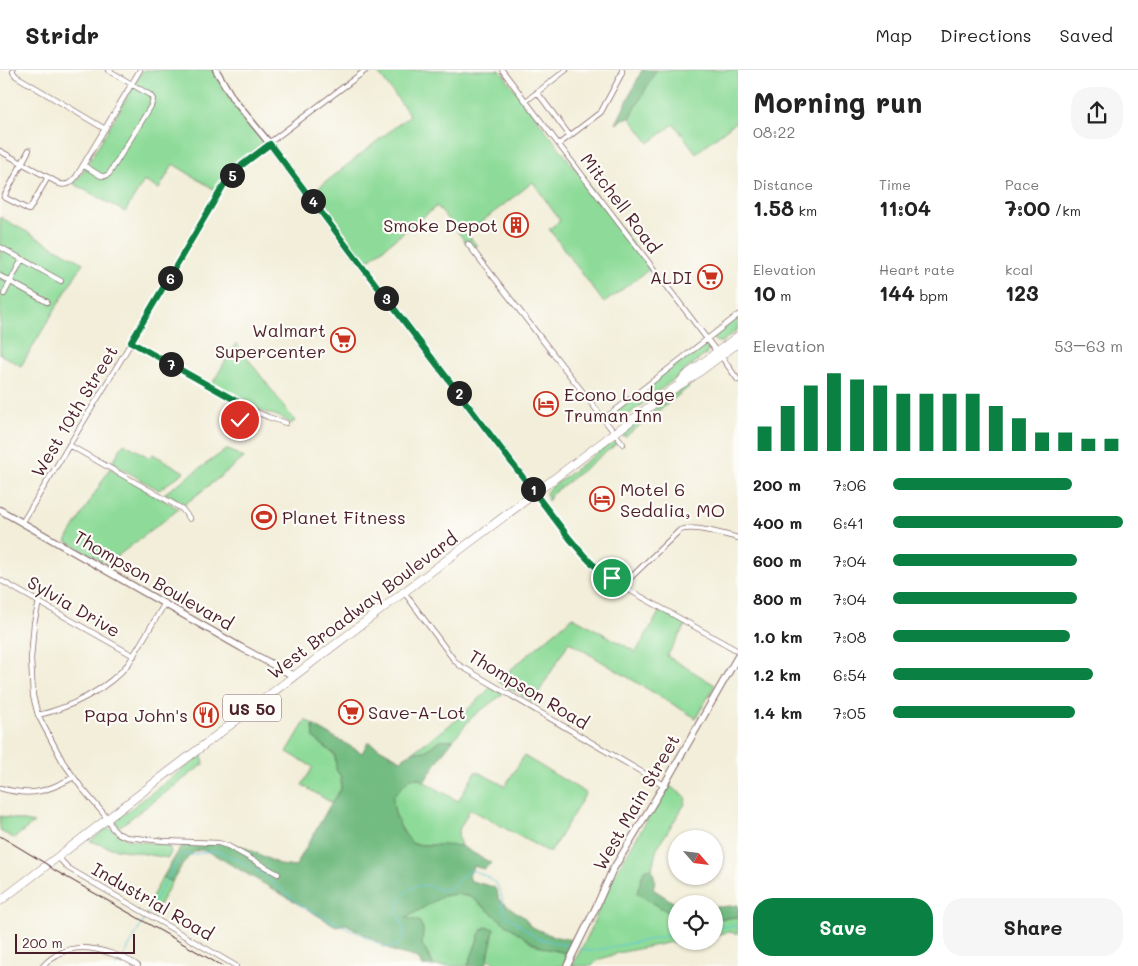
<!DOCTYPE html>
<meta charset="utf-8">
<style>
:root{--surface:#fff;--page:#f6f6f6;--text:#222;--muted:#767676;--line:#e0e0e0;--accent:#0b8043}
body{margin:0;font-family:Mali,sans-serif;background:var(--page);color:var(--text);height:100vh;display:flex;flex-direction:column;font-size:19px;white-space:nowrap}
*{box-sizing:border-box;margin:0}
p{font-size:16px;color:var(--muted)}
.icon{flex:none;width:28px;height:28px;fill:none;stroke:currentColor;stroke-width:2;stroke-linecap:round;stroke-linejoin:round}
.map{position:relative;flex:1;overflow:hidden}
.drawer{display:flex;flex-direction:column;background:var(--surface);width:400px}
.drawer>*{flex:none}
.needle{width:32px;rotate:118deg}
.fabs{position:absolute;left:668px;top:760px;display:grid;gap:10px}
.fabs a{display:grid;place-items:center;width:55px;height:55px;border-radius:50%;background:var(--surface);box-shadow:0 1px 4px #0004;font-size:25px}
.scale{position:absolute;left:15px;bottom:12px;width:120px;box-sizing:border-box;padding-left:5px;border:2px solid #4a1f2b;border-top:0;font-size:14px;line-height:18px;white-space:nowrap;color:#4a1f2b;-webkit-text-stroke:4px #fdfcf7;paint-order:stroke}
.pin{position:absolute;display:grid;place-items:center;width:42px;height:42px;color:#fff;margin:-21px;border:2px solid #fff;border-radius:50%;box-shadow:0 1px 5px #0007}
.km{position:absolute;width:25px;height:25px;margin:-12px;border-radius:50%;background:#222;color:#fff;font-size:14px;line-height:25px;text-align:center}
.round{display:grid;place-items:center;flex:none;width:52px;height:52px;border-radius:20px;background:var(--page)}
.summary{display:flex;align-items:center;justify-content:space-between;height:85px;padding:0 15px}
h1{font-size:28px;font-weight:700;line-height:38px}
.figures{display:grid;grid-template-columns:repeat(3,1fr);gap:8px;height:85px;padding:5px 15px}
.figures div{display:grid;align-content:center}
.figures b{font-size:21px;font-weight:700}
.figures small{font-size:14px;font-weight:400}
.figures p{font-size:14px}
.chart{height:140px;padding:10px 15px}
.chart p{display:flex;justify-content:space-between}
.chart svg{width:100%;height:90px;margin-top:5px;stroke:var(--accent);stroke-width:6}
.primary-button{display:flex;gap:10px;margin-top:auto;padding:10px 15px}
.primary-button a{flex:1;height:58px;border-radius:20px;background:var(--accent);color:#fff;font-size:20px;font-weight:700;line-height:58px;text-align:center}
.primary-button a+a{background:var(--page);color:var(--text)}
ul{padding:0 15px;list-style:none;font-size:16px}
li{display:grid;grid-template-columns:80px 60px 1fr;align-items:center;height:38px}
li i{height:12px;border-radius:6px;background:var(--accent)}
header{display:flex;align-items:center;gap:30px;box-sizing:border-box;height:70px;padding:0 25px;background:var(--surface);border-bottom:1px solid var(--line)}
header strong{font-size:24px}
nav{display:flex;gap:28px;margin-inline-start:auto;font-size:18px}
main{display:flex;flex:1;min-height:0}
.map>svg:first-child{display:block}
.green{fill:#8edb99;stroke:#6c7d62}
.forest{fill:#72bb81;stroke:#5e6d56}
.lines{fill:none;stroke-linecap:round;stroke-linejoin:round}
.stream{stroke:#5fc4dc;stroke-width:1}
.minor-casing{stroke:#856768;stroke-width:6}
.tertiary-casing{stroke:#856768;stroke-width:8}
.secondary-casing{stroke:#856768;stroke-width:8}
.trunk-casing{stroke:#856768;stroke-width:9}
.minor{stroke:#fff;stroke-width:4.5}
.tertiary{stroke:#fff;stroke-width:5.5}
.secondary{stroke:#fff;stroke-width:6}
.trunk{stroke:#fff;stroke-width:8}
.rail{stroke:#4a1f2b;stroke-width:1}
.route-casing{stroke:#fff;stroke-width:10}
.route{stroke:#0b8043;stroke-width:6}
.labels{text-anchor:middle;dominant-baseline:central;stroke-width:4.5;stroke-linejoin:round;paint-order:stroke}
.shield{fill:#fdfcf7;stroke:#806168;stroke-width:1}
.shield-label{font-size:16px;font-weight:bold;fill:#4a1f2b}
.street-label{font-size:18px;fill:#4a1f2b;stroke:#fdfcf7}
.poi-label{font-size:18px;fill:#4a1f2b;stroke:#fdfcf7;text-anchor:end}
</style>
<header>
<strong>Stridr</strong>
<nav><a>Map</a><a>Directions</a><a>Saved</a></nav>
</header>
<main>
<div class="map">
<svg width="738" height="896" viewBox="0 0 738 896">
<rect width="100%" height="100%" fill="#fdfcf7"/>
<filter id="ink" filterUnits="userSpaceOnUse"><feTurbulence type="fractalNoise" baseFrequency=".02" numOctaves="2"/><feDisplacementMap in="SourceGraphic" scale="10" xChannelSelector="R" yChannelSelector="G"/><feConvolveMatrix kernelMatrix="1 2 1 2 8 2 1 2 1" color-interpolation-filters="sRGB"/></filter>
<filter id="wash" filterUnits="userSpaceOnUse"><feTurbulence type="fractalNoise" baseFrequency=".0096" numOctaves="4" result="noise"/><feDisplacementMap in="SourceGraphic" scale="20" xChannelSelector="R" yChannelSelector="G"/><feGaussianBlur stdDeviation="1.12" result="paint"/><feColorMatrix in="noise" values="0 0 0 0 0 0 0 0 0 0 0 0 0 0 0 0 0 1.4 0 .05"/><feComposite in="paint" operator="in"/></filter>
<g filter="url(#wash)">
<rect width="100%" height="100%" fill="#f2eed9"/>
<path class="green" d="M143,0H213L223,18L263,69C262,77 255,79 250,84C236,94 227,107 217,121L173,94L159,119L144,111L125,142L74,114L81,105Z
M376,0H500L651,198L604,233L549,159L560,151L533,112L467,163L477,176L472,180L437,136L365,193L312,123L410,45Z
M656,0H738V50L696,83L674,54L649,73L630,48Z
M0,147L83,193L21,296L0,284Z
M738,247V259L722,272H717L714,270V266Z
M236,273L295,351L291,354C283,346 272,345 262,341C245,334 228,323 212,314Z
M703,274C709,275 709,280 706,284L618,353C613,353 612,351 610,347L612,343Z
M687,314L689,317L626,366H623V364Z
M613,371L616,373L615,375L552,424L550,426V429L548,431L546,423L548,420Z
M124,373L150,388L153,384L184,402L159,420L112,393Z
M227,379L244,388L184,435L179,430L165,423Z
M110,398L179,439L107,494L66,471Z
M661,539L686,554L667,586L715,615L696,648L569,572L533,632L497,611L573,547L636,582Z
M492,616L503,624L472,647L453,670C450,670 444,669 441,670C429,675 430,684 414,681L458,649Z
M306,650L313,655L314,668L335,685L337,701L341,707V719L332,733L302,715L313,697L287,682Z
M202,685L204,694L119,757L116,754L117,749Z
M524,686L586,723L550,783L470,739L459,760L458,767L461,776C445,775 429,776 413,774C400,760 393,745 392,726L411,708H418L458,731L476,701L505,716Z
M668,715L686,727L685,734L657,778L652,798L644,800L637,823L676,847L677,871L618,883L598,890L592,896H572L585,872L612,809Z
M0,746L34,753L14,768L0,761Z
M110,758C117,763 123,768 131,770C144,774 159,771 170,778L171,782L168,788L111,778L90,771L106,759Z
M163,807L172,812L155,842L146,837Z
M456,824L471,827L503,852L531,872L544,878L570,884L563,896H500L488,889L494,859L485,857L480,863L468,896H431L433,893L422,875L423,859L419,851L405,848L443,826Z
M738,847V864L729,862L714,865V849Z"/>
<path class="forest" d="M642,0H656L630,48H625L616,54Z
M313,655L362,683L368,672L401,690L414,681C430,684 429,675 441,670C444,669 450,670 453,670L443,683L424,712L418,708H411L393,726C393,745 400,760 413,774L428,775H443L461,776L491,793L484,799L473,796L469,806L471,811L494,817L497,822L499,830L525,848L530,856L552,866L576,871L570,884L544,878L531,872L503,852L471,827L456,824L443,826L406,848L419,851L423,859L422,875L433,894L431,896H422L418,888L395,882L346,854L336,856L213,784C210,783 205,780 202,780C189,779 178,803 172,812L163,807L182,775L213,773L233,774L244,777L281,795L295,797L329,737L341,719V707L336,699L335,685L314,668Z
M652,798L655,810L653,819L676,834V847L637,823L644,800Z
M738,835V847L714,849V836L720,837Z
M485,857L494,859L486,896H468L480,863Z"/>
<g class="lines">
<path class="stream" d="M148,842L182,784L192,785L209,781L220,782L238,790L261,803L302,836L372,870L384,878L396,876L402,869L404,859L396,842C400,826 411,812 429,816C435,817 441,822 447,819C453,817 458,810 462,806C465,803 468,802 472,800L488,807L497,815L502,827L503,840L507,846L524,858L538,869L547,870L555,873L573,876
M714,857L738,856
M580,877L585,880L592,881L676,864
M124,886L146,846
M116,896L122,889"/>
</g>
</g>
<g filter="url(#ink)">
<g class="lines">
<defs>
<path id="minor" d="M13,0V2L16,6L105,59
M502,0L717,282
M537,22L570,66
M526,31L566,0
M269,73L366,0
M559,74L601,42L622,3V0
M29,80L4,127L29,140L48,107
M0,81L60,114C67,116 71,113 76,107L140,0
M83,95L101,106H105L109,104L151,36L153,29L150,25L108,0
M468,174L623,374
M0,177L61,211
M0,206L47,232
M4,224L22,189
M131,272L252,340L268,347L286,353
M721,286L738,310
M604,349L738,245
M232 357a7 7 0 1 1 14 0a7 7 0 1 1-14 0Z
M242,350L249,338
M69,375L172,433L182,439L190,449
M535,423L570,469L586,489L597,499L631,521L738,581
M22,453L122,288L225,113L242,95L270,74
M0,510L134,586
M623,515L680,460C695,455 723,464 738,468
M404,522L454,590L459,595L664,715
M39,532L34,553L31,589L33,626L38,645L63,692L81,717L108,749L112,758L117,763L126,767L164,771L219,773L228,776L278,804
M38,645C70,638 108,619 129,593L165,533
M0,718C31,727 46,722 74,707
M58,787L68,798L236,896
M43,896C63,874 87,875 113,884C122,887 130,890 138,896"/>
<path id="tertiary" d="M216,0L233,29L270,74L348,178L535,423"/>
<path id="secondary" d="M0,440L242,578L294,606
M567,896L596,837L612,801L664,715L738,586"/>
<path id="trunk" d="M681,311L688,304L738,266
M0,831L404,522L673,319L691,308L738,273"/>
</defs>
<use href="#minor" class="minor-casing"/>
<use href="#tertiary" class="tertiary-casing"/>
<use href="#secondary" class="secondary-casing"/>
<use href="#trunk" class="trunk-casing"/>
<use href="#minor" class="minor"/>
<use href="#tertiary" class="tertiary"/>
<use href="#secondary" class="secondary"/>
<use href="#trunk" class="trunk"/>
<path class="rail" d="M0,766L48,795L54,800L222,896"/>
</g>
</g>
<g class="lines" filter="url(#ink)">
<defs>
<path id="route" d="M240,350H242L249,338L131,272L225,113L242,95L270,74L348,178L570,469C585,487 592,496 612,508"/>
</defs>
<use href="#route" class="route-casing"/>
<use href="#route" class="route"/>
</g>
<defs>
<symbol id="building-ring" viewBox="-11 -11 22 22"><circle r="9.5" fill="#fdfcf7" stroke="#c8321e" stroke-width="1.5"/><path d="M-4-6H4V6H1V3H-1V6H-4ZM-2.5-4.3h1.7v1.8h-1.7ZM.8-4.3h1.7v1.8H.8ZM-2.5-1h1.7V.8h-1.7ZM.8-1h1.7V.8H.8Z" fill="#c8321e"/></symbol>
<symbol id="supermarket-ring" viewBox="-11 -11 22 22"><circle r="9.5" fill="#fdfcf7" stroke="#c8321e" stroke-width="1.5"/><path d="M-6-5.5h2.5l.6 2H6L4.5 2H-2.5L-4.4-4H-6ZM-1.5 3.2a1.3 1.3 0 1 0 .1 0ZM3 3.2a1.3 1.3 0 1 0 .1 0Z" fill="#c8321e"/></symbol>
<symbol id="hotel-ring" viewBox="-11 -11 22 22"><circle r="9.5" fill="#fdfcf7" stroke="#c8321e" stroke-width="1.5"/><path d="M-6-4.5h1.5V1H6V5H4.5V3h-9V5H-6ZM-4 0a1.8 1.8 0 1 1 3.6 0ZM.5 0V-2.5h3Q6-2.5 6 0Z" fill="#c8321e"/></symbol>
<symbol id="stadium-ring" viewBox="-11 -11 22 22"><circle r="9.5" fill="#fdfcf7" stroke="#c8321e" stroke-width="1.5"/><path d="M0-5a6.5 5 0 1 0 0 10a6.5 5 0 1 0 0-10ZM-3.5-1.8h7v3.6h-7Z" fill="#c8321e"/></symbol>
<symbol id="restaurant-ring" viewBox="-11 -11 22 22"><circle r="9.5" fill="#fdfcf7" stroke="#c8321e" stroke-width="1.5"/><path d="M-5-6h1v4h1v-4h1v4h1v-4h1v5L-1.5 .5V6h-2V.5L-5-1ZM5-6V6H3V1.5H1.5Q1.5-4 5-6Z" fill="#c8321e"/></symbol>
</defs>
<g fill-rule="evenodd">
<use href="#building-ring" x="502" y="141" width="28" height="28"/>
<use href="#supermarket-ring" x="696" y="193" width="28" height="28"/>
<use href="#supermarket-ring" x="329" y="256" width="28" height="28"/>
<use href="#hotel-ring" x="532" y="320" width="28" height="28"/>
<use href="#hotel-ring" x="588" y="415" width="28" height="28"/>
<use href="#stadium-ring" x="250" y="433" width="28" height="28"/>
<use href="#supermarket-ring" x="337" y="628" width="28" height="28"/>
<use href="#restaurant-ring" x="192" y="631" width="28" height="28"/>
</g>
<g class="labels">
<rect class="shield" x="223" y="624.5" width="58" height="27" rx="4"/>
<g class="shield-label">
<text x="252" y="638">US 50</text>
</g>
<g class="street-label">
<text transform="translate(621 133) rotate(53)">Mitchell Road</text>
<text transform="translate(74 341) rotate(-59)">West 10th Street</text>
<text transform="translate(154 510) rotate(30)">Thompson Boulevard</text>
<text transform="translate(362 535) rotate(-37)">West Broadway Boulevard</text>
<text transform="translate(74 536) rotate(30)">Sylvia Drive</text>
<text transform="translate(529 619) rotate(31)">Thompson Road</text>
<text transform="translate(636 732) rotate(-60)">West Main Street</text>
<text transform="translate(153 831) rotate(30)">Industrial Road</text>
</g>
<g class="poi-label">
<text x="498" y="155">Smoke Depot</text>
<text x="692" y="207">ALDI</text>
<text x="326" y="260">Walmart<tspan x="326" dy="21">Supercenter</tspan></text>
<text x="564" y="324" text-anchor="start">Econo Lodge<tspan x="564" dy="21">Truman Inn</tspan></text>
<text x="620" y="419" text-anchor="start">Motel 6<tspan x="620" dy="21">Sedalia, MO</tspan></text>
<text x="282" y="447" text-anchor="start">Planet Fitness</text>
<text x="368" y="642" text-anchor="start">Save-A-Lot</text>
<text x="188" y="645">Papa John's</text>
</g>
</g>
</svg>
<div class="fabs">
<a><svg class="needle" viewBox="-14 -14 28 28"><path d="M0-13l5 13h-10z" fill="#e53935"/><path d="M0 13l5-13h-10z" fill="#767676"/></svg></a>
<a><svg class="icon" aria-label="locate" viewBox="0 0 24 24"><circle cx="12" cy="12" r="6"/><path d="M12 2v4M12 18v4M2 12h4M18 12h4"/></svg></a>
</div>
<div class="scale">200 m</div>
<div class="pin" style="left:612px;top:508px;background:#1e9e55"><svg class="icon" aria-label="arrive" viewBox="0 0 24 24"><path d="M6 21V4h12l-3 4 3 4H6"/></svg></div>
<div class="pin" style="left:240px;top:350px;background:#d93025"><svg class="icon" aria-label="check" viewBox="0 0 24 24"><path d="M5 12l5 5 9-10"/></svg></div>
<b class="km" style="left:533px;top:419px">1</b>
<b class="km" style="left:459px;top:323px">2</b>
<b class="km" style="left:386px;top:228px">3</b>
<b class="km" style="left:313px;top:131px">4</b>
<b class="km" style="left:232px;top:105px">5</b>
<b class="km" style="left:170px;top:208px">6</b>
<b class="km" style="left:171px;top:294px">7</b>
</div>
<section class="drawer">
<div class="summary"><div><h1>Morning run</h1><p>08:22</p></div><a class="round"><svg class="icon" aria-label="share" viewBox="0 0 24 24"><path d="M12 15V3M7 8l5-5 5 5M5 13v7h14v-7"/></svg></a></div>
<div class="figures">
<div><p>Distance</p><b>1.58<small> km</small></b></div>
<div><p>Time</p><b>11:04</b></div>
<div><p>Pace</p><b>7:00<small> /km</small></b></div>
</div>
<div class="figures">
<div><p>Elevation</p><b>10<small> m</small></b></div>
<div><p>Heart rate</p><b>144<small> bpm</small></b></div>
<div><p>kcal</p><b>123</b></div>
</div>
<div class="chart"><p><span>Elevation</span>53–63 m</p>
<svg viewBox="0 0 160 44" preserveAspectRatio="none"><path d="M5 44V32M15 44V22M25 44V12M35 44V6M45 44V9M55 44V12M65 44V16M75 44V16M85 44V16M95 44V16M105 44V22M115 44V28M125 44V35M135 44V35M145 44V38M155 44V38"/></svg>
</div>
<ul>
<li><b>200 m</b>7:06<i style="width:78%"></i></li>
<li><b>400 m</b>6:41<i style="width:100%"></i></li>
<li><b>600 m</b>7:04<i style="width:80%"></i></li>
<li><b>800 m</b>7:04<i style="width:80%"></i></li>
<li><b>1.0 km</b>7:08<i style="width:77%"></i></li>
<li><b>1.2 km</b>6:54<i style="width:87%"></i></li>
<li><b>1.4 km</b>7:05<i style="width:79%"></i></li>
</ul>
<div class="primary-button"><a>Save</a><a>Share</a></div>
</section>
</main>
